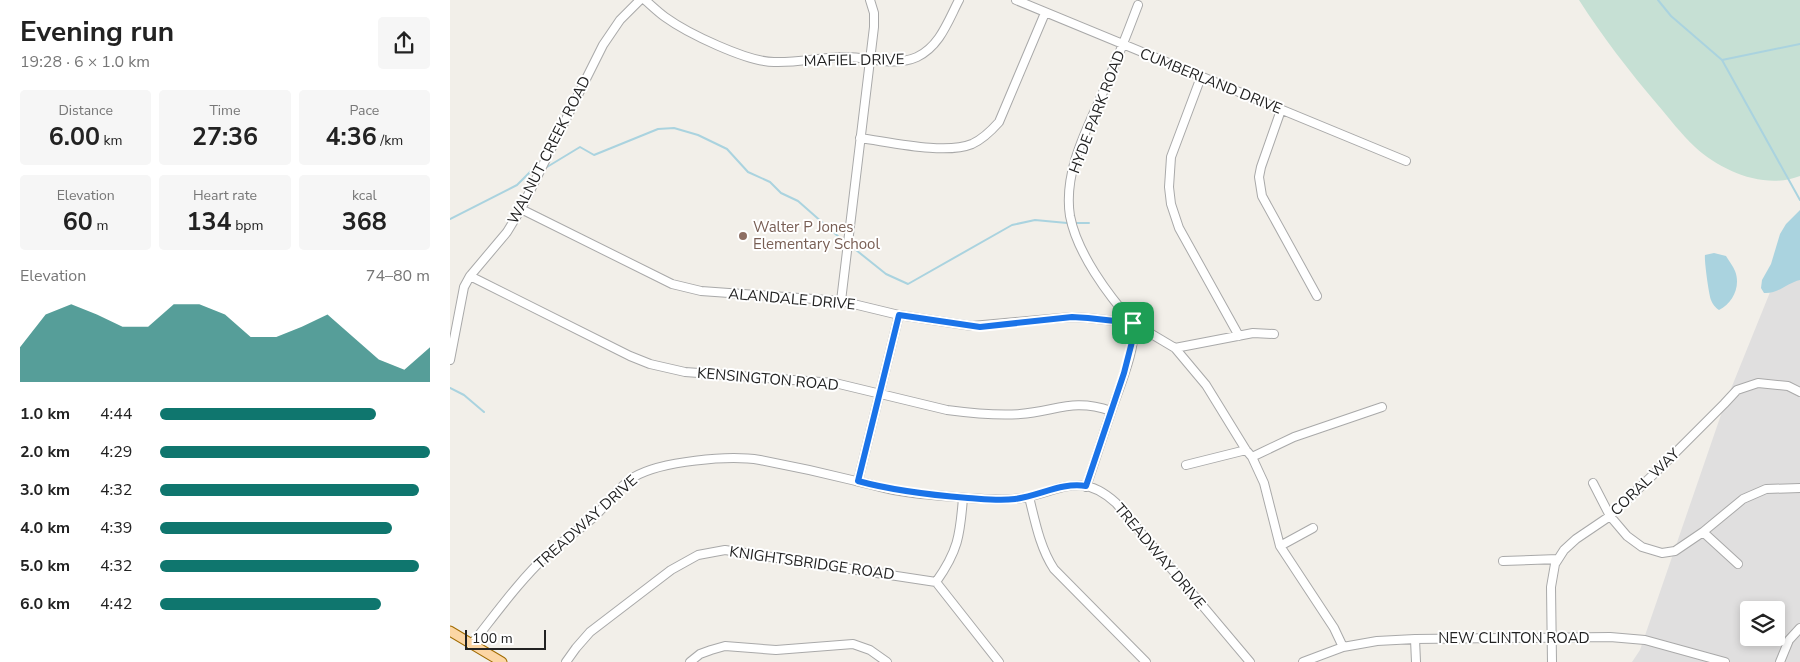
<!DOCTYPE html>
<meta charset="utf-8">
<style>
:root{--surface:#fff;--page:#f6f6f6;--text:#222;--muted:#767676;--accent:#0f766e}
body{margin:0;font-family:"Nunito Sans",sans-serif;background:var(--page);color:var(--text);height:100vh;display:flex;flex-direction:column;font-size:19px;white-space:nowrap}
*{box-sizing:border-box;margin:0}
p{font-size:16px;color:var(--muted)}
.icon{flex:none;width:28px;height:28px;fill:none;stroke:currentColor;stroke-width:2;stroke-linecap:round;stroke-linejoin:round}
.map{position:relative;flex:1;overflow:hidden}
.side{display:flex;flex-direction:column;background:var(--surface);width:450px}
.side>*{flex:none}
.buttons{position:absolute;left:1290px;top:601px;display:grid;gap:10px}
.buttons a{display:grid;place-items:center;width:45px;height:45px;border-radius:5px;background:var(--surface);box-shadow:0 2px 8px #0003;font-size:25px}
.scale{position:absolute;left:15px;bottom:12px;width:81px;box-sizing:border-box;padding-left:5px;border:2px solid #222;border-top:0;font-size:14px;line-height:18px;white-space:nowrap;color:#222;-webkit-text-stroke:4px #fff;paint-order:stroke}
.pin{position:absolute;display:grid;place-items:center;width:42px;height:42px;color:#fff;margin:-21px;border-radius:10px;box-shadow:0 2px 8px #0006}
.round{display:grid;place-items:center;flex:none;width:52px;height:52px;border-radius:5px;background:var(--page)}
.summary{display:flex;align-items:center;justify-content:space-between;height:85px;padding:0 20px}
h1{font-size:28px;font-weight:700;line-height:38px}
.stats{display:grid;grid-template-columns:repeat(3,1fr);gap:8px;height:85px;padding:5px 20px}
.stats div{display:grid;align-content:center;border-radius:5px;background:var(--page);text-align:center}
.stats b{font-size:25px;font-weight:700}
.stats small{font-size:14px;font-weight:400}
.stats p{font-size:14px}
.chart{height:140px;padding:10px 20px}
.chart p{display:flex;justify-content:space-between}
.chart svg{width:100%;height:90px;margin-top:5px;fill:var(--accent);opacity:.7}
ul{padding:0 20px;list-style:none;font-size:16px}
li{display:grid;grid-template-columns:80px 60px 1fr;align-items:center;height:38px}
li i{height:12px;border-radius:6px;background:var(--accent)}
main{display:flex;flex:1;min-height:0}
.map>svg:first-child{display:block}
.residential{fill:#e0dfdf;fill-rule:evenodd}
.wetland{fill:#c6e0d4}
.water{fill:#aad3df}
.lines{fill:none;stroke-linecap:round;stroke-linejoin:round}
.stream{stroke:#aad3df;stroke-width:2}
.minor-casing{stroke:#a9a9a9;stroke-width:10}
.major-casing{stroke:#a06b00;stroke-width:11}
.minor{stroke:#fff;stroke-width:8}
.major{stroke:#fcd6a4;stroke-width:9}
.route-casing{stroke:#fff;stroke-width:10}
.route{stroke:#1a73e8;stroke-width:6}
.education-dot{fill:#8d6e63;stroke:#fff;stroke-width:2}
.labels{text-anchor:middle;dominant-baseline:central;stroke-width:4;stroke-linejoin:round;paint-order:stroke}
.street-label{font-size:15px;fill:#222;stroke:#fff}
.education-label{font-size:15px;fill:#785e54;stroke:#fff;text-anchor:start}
</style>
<main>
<section class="side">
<div class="summary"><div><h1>Evening run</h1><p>19:28 · 6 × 1.0 km</p></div><a class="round"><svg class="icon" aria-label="share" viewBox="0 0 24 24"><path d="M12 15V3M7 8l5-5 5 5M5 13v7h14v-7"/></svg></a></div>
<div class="stats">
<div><p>Distance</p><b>6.00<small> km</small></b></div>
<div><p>Time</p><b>27:36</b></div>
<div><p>Pace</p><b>4:36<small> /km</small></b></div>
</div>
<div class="stats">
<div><p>Elevation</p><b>60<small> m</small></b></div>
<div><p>Heart rate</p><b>134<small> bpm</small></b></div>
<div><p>kcal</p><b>368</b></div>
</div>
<div class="chart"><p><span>Elevation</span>74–80 m</p>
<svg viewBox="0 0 160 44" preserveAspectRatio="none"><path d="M0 44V27L10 11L20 6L30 11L40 17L50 17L60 6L70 6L80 11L90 22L100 22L110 17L120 11L130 22L140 33L150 38L160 27V44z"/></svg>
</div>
<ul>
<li><b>1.0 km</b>4:44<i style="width:80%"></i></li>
<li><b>2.0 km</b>4:29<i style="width:100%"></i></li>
<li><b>3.0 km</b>4:32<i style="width:96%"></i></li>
<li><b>4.0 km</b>4:39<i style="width:86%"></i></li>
<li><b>5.0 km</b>4:32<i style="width:96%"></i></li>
<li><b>6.0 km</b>4:42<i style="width:82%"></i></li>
</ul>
</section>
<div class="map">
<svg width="1350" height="662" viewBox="0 0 1350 662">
<rect width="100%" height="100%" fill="#f2efe9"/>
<path class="residential" d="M1331,265L1350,276V662H1182L1190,650L1274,406ZM1299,610H1326V638H1299Z"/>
<path class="wetland" d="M1129,0H1350V176C1315,190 1271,171 1245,147C1231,134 1219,118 1207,104C1179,71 1152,36 1129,0Z"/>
<path class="water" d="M1350,210V280C1337,283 1328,294 1314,293L1311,288L1312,280L1321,264L1330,234L1336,224Z
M1264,253L1276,256C1279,261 1283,266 1285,271C1291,286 1283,303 1269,310C1265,307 1263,305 1261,300C1259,295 1254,260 1255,255Z"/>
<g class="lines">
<path class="stream" d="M1208,0L1221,16L1272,60L1350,44
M1272,60L1350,200
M97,167L130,147L144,155L208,129L224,128L248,135L277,149L298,172L320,182L331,193L348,201L390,238
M0,219L67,185L84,168L87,167
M626,223H639
M401,246L436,274L458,284L562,225L585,220L617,223
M0,388L14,395L34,412"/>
<defs>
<path id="minor" d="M195,0C202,6 208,12 215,17C237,33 297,62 324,62C348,63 371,57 396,57C419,57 445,67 467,57C490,46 498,21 509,0
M566,0L956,161
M751,77L721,157L719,187L721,204L729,228L789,336
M831,110L811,167L809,177L812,196L867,296
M410,138C440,142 495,155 522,144C533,139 541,131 549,122L595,13
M71,209L222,284L251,291L391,301L449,315L522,326L622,317L638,318L683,323L725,348L756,385L796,450L802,457L814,483L830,546L884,628L893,647
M20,276L180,356L200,364L235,372L385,383L497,410C520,413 546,416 570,414C607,411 623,398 661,411
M391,301L424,27V13L420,0
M725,348L803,333L824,334
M0,360L14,287L20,276L57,232L71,209L153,45L170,20L190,0
M802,457L844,437L932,407
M736,465L796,450
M408,481L449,315
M1143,483L1160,516L1177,536L1192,547L1212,553L1225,551L1253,532L1293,499L1316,489L1350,488
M636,487C645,461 653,435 662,409C669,388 688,344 683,323C658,295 627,253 620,216C613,172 637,129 654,90C666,62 677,34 688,5
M579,497C585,521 590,548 604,569L696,662
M1253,532L1288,564
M830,546L863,528
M1053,561L1108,559
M486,582C508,551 510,536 513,498
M965,639L966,662
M21,645C45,615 69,581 97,555C113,540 131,529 147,514C159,502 169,486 184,477C211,461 279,455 310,460C342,466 374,473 406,481C421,484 435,489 450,491C473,495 496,496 518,498C538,499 558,501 578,497C615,488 633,473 666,503L800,662
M116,662L126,648L140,632L221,570L248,555L275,550L486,582L549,662
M240,662L250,654L261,650L275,646L326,650L403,644L420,650L437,662
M853,662L893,647L927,641L965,639L1160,637L1195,640L1275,662
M1102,662L1101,587L1105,564L1114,550L1126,539L1160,516L1206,472L1274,404L1287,390L1308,383L1338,386L1350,392
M1330,662L1339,640L1350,628"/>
<path id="major" d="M0,631L52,662"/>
</defs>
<use href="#minor" class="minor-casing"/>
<use href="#major" class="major-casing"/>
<use href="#minor" class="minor"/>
<use href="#major" class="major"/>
</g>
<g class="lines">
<defs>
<path id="route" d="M449,315L530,327L622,317L638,318L683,323L684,334L674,373L636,486C611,482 590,496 565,499C549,501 534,499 518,498C481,495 444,491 408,481Z"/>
</defs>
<use href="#route" class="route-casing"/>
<use href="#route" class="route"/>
</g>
<circle class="education-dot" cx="293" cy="236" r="5"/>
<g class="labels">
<g class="street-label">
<text transform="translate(404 60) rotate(-1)">MAFIEL DRIVE</text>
<text transform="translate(761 81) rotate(22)">CUMBERLAND DRIVE</text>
<text transform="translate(647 112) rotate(-69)">HYDE PARK ROAD</text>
<text transform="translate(99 150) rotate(-63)">WALNUT CREEK ROAD</text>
<text transform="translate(342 299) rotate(5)">ALANDALE DRIVE</text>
<text transform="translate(318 379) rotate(5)">KENSINGTON ROAD</text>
<text transform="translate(1195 482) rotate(-44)">CORAL WAY</text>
<text transform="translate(136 522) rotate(-42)">TREADWAY DRIVE</text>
<text transform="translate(710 556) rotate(50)">TREADWAY DRIVE</text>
<text transform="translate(362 563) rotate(8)">KNIGHTSBRIDGE ROAD</text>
<text x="1064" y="638">NEW CLINTON ROAD</text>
</g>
<g class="education-label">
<text x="303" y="227">Walter P Jones<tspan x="303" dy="17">Elementary School</tspan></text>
</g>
</g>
</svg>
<div class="buttons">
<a><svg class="icon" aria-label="layers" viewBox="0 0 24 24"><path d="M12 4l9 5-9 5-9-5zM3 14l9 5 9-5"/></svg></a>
</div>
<div class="scale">100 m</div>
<div class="pin" style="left:683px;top:323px;background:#1e9e55"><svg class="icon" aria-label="arrive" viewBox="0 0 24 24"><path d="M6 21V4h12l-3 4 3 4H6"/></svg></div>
</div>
</main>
